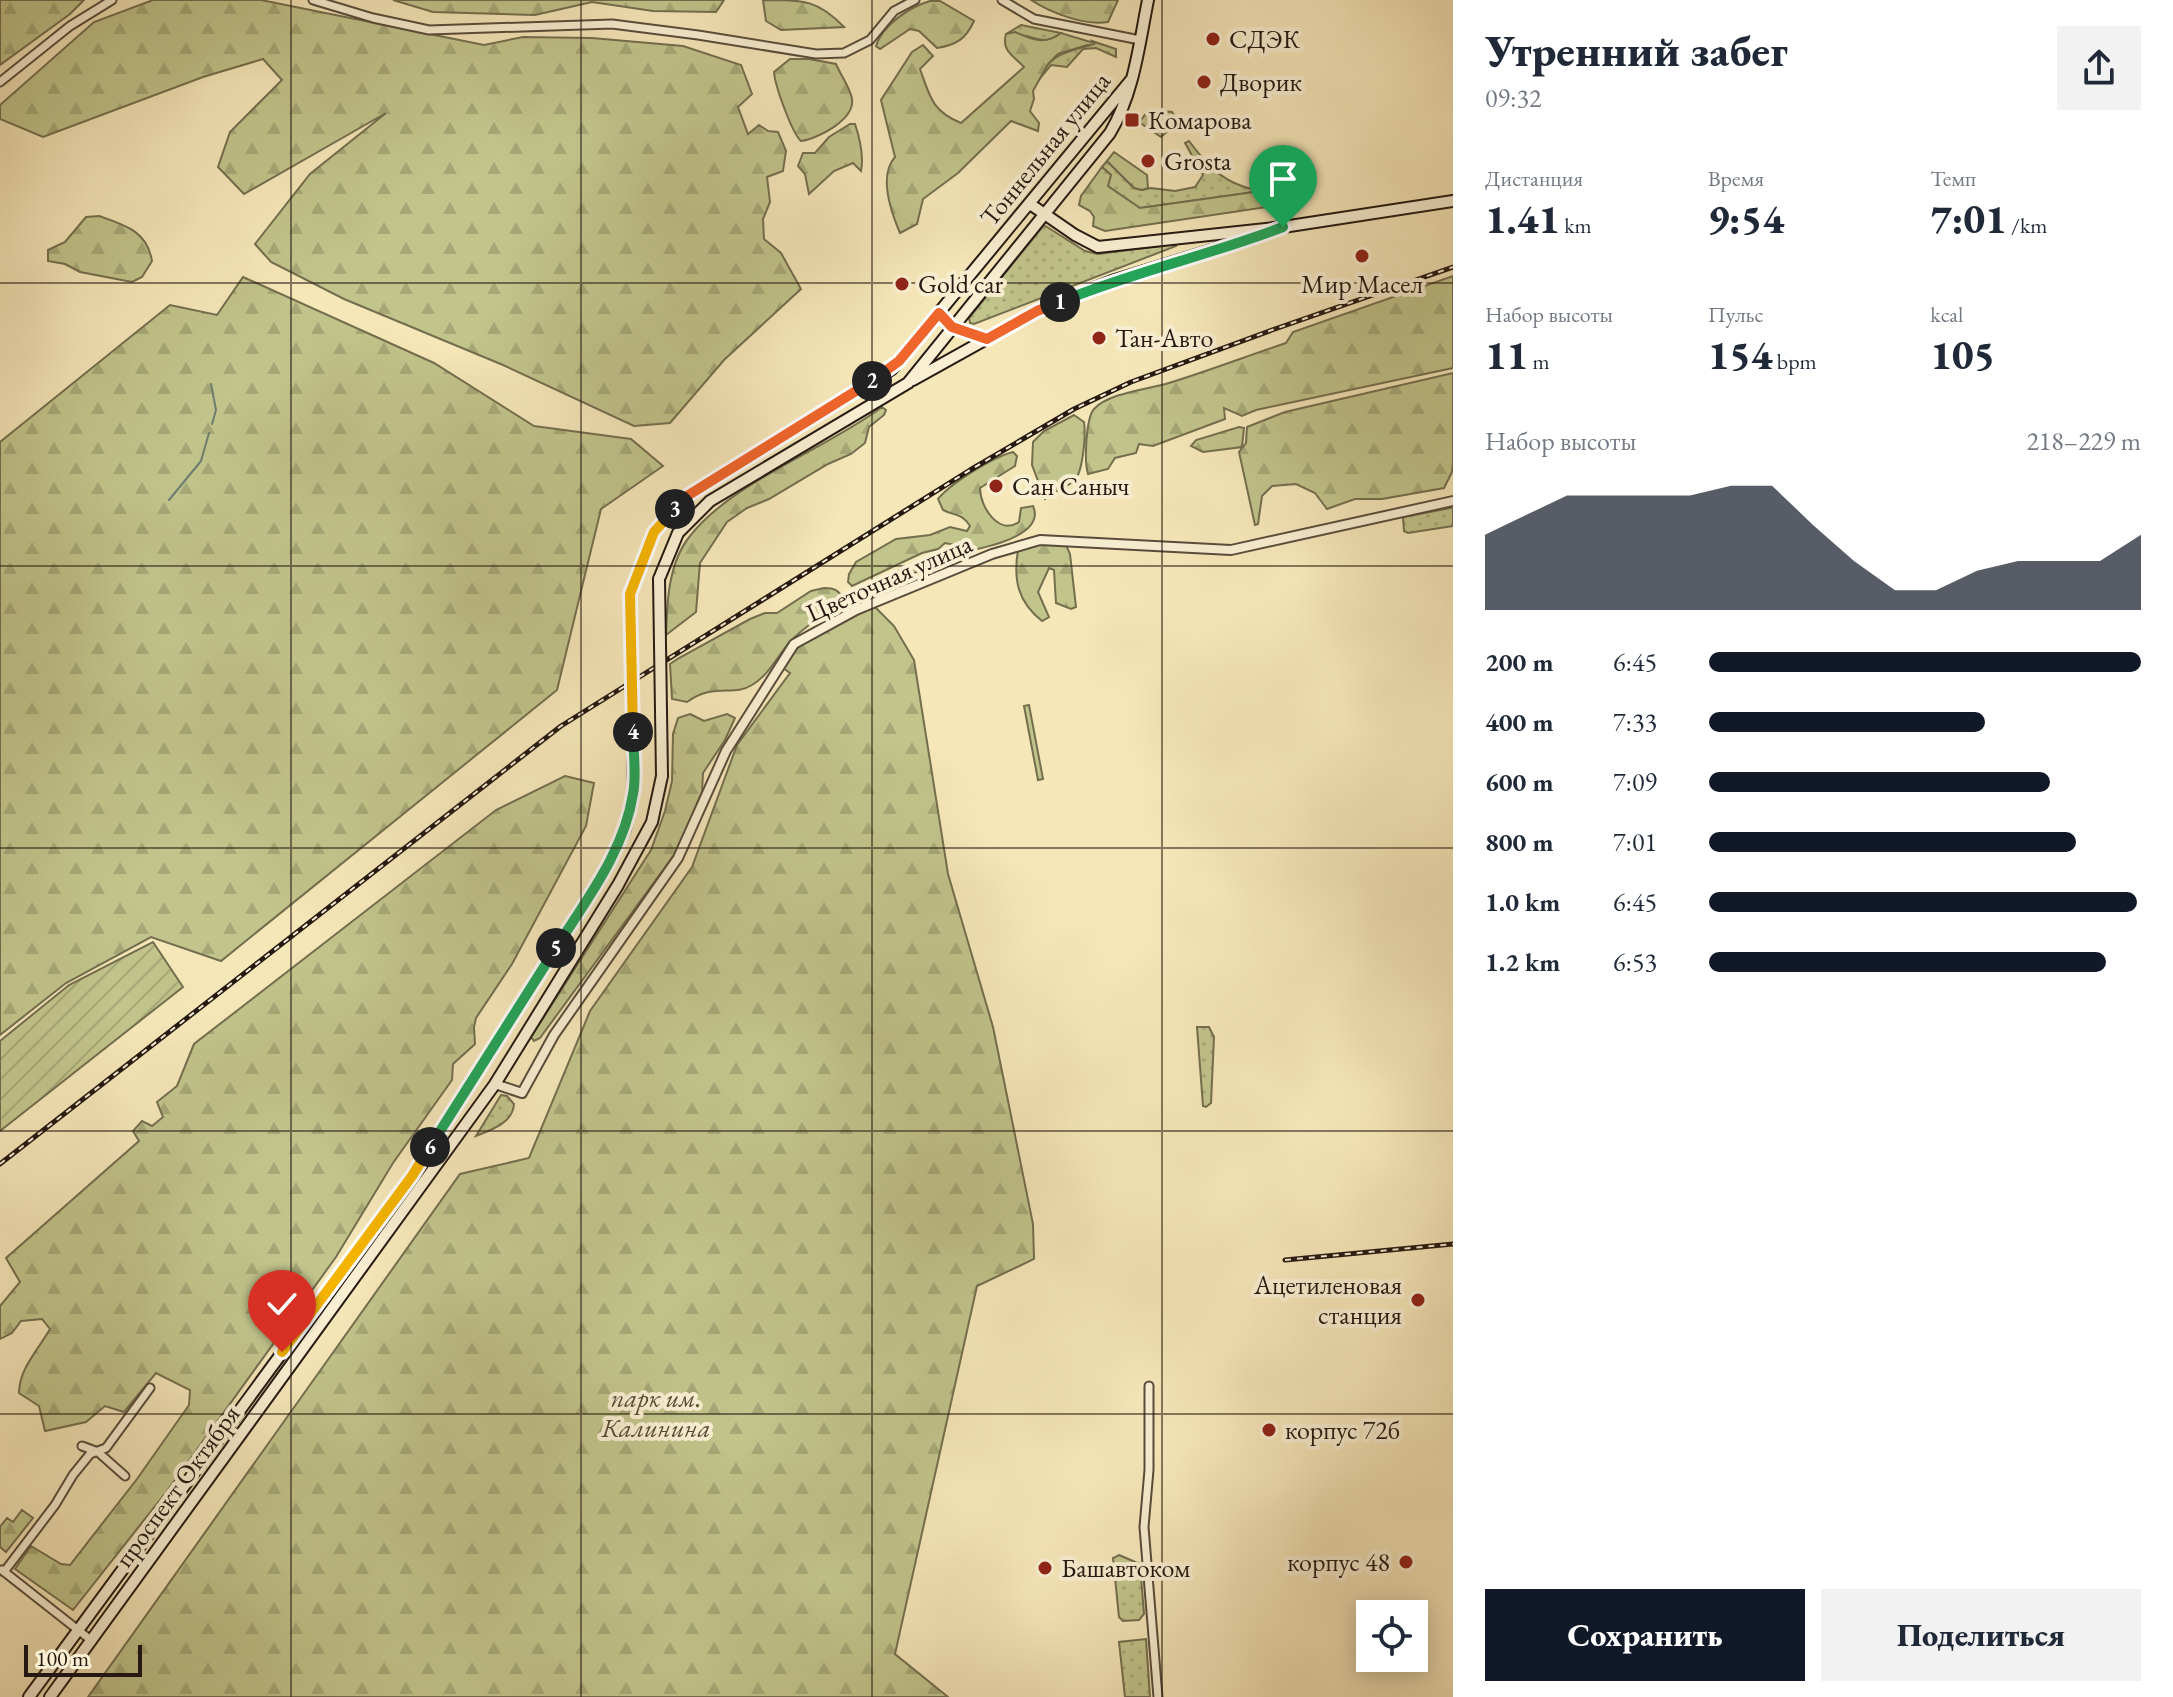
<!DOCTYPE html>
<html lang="ru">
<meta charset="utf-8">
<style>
:root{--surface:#fff;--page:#f2f2f3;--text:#1f2937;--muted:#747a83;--accent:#111827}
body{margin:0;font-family:"EB Garamond",serif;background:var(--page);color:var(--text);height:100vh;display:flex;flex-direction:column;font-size:30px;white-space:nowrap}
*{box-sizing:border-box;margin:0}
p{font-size:26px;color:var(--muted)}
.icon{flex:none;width:44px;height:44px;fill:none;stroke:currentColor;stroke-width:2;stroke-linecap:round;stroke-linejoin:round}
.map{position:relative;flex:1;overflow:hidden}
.sheet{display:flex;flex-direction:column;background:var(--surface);width:720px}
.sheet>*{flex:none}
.controls{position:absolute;left:1356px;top:1600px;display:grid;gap:16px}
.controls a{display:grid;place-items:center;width:72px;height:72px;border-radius:0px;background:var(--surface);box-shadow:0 4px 20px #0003;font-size:40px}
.scale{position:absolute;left:24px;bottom:20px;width:118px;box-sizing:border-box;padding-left:8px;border:4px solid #251912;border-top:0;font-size:22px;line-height:28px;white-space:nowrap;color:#251912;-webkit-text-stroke:6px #f9efd2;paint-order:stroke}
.pin{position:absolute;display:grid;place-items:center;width:68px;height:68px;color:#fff;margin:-82px -34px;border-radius:50% 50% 50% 0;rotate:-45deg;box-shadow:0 0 8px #0007}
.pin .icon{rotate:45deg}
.km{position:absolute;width:40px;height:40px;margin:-20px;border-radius:50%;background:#222;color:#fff;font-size:22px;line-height:40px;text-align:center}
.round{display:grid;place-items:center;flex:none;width:84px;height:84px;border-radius:0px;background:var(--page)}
.headline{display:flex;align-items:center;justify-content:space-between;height:136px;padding:0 32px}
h1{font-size:44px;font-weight:800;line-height:60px}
.figures{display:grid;grid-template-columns:repeat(3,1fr);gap:12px;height:136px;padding:8px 32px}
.figures div{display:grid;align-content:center}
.figures b{font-size:40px;font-weight:800}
.figures small{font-size:22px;font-weight:400}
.figures p{font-size:22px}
.chart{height:224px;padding:16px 32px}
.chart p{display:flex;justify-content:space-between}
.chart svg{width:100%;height:144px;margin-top:8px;fill:var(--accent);opacity:.7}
.cta{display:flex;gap:16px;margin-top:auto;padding:16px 32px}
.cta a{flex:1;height:92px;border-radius:0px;background:var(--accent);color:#fff;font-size:32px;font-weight:800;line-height:92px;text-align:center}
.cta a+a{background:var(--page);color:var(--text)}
ul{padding:0 32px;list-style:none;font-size:26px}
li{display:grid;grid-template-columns:128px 96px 1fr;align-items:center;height:60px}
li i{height:20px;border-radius:10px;background:var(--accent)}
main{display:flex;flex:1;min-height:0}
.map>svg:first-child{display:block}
.grass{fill:url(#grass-dots);stroke:#736e4e;stroke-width:2}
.forest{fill:url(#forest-firs);stroke:#736e4e;stroke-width:2}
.garden{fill:url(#garden-furrows);stroke:#736e4e;stroke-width:2}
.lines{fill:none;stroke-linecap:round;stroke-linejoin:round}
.stream{stroke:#6d7d70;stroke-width:2}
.minor-casing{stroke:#594c3c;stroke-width:11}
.tertiary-casing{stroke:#594c3c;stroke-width:12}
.secondary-casing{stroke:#251912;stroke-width:14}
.minor{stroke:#f9efd2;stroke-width:7}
.tertiary{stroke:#f9efd2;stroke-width:8}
.secondary{stroke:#f9efd2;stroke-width:10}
.rail-casing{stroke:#251912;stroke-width:5}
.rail{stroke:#f9efd2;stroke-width:2;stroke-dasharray:6;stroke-linecap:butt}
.secondary-bridge-casing{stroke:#251912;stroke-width:14;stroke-linecap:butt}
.secondary-bridge{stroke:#f9efd2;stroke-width:10}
.split-1-casing{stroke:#fff;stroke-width:16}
.split-2-casing{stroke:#fff;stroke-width:16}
.split-3-casing{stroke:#fff;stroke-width:16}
.split-4-casing{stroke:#fff;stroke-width:16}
.split-5-casing{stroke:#fff;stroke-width:16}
.split-6-casing{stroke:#fff;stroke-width:16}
.split-7-casing{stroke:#fff;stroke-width:16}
.split-1{stroke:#22a559;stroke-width:10}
.split-2{stroke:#f0652b;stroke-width:10}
.split-3{stroke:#f0652b;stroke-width:10}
.split-4{stroke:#f5b400;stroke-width:10}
.split-5{stroke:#22a559;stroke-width:10}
.split-6{stroke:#22a559;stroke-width:10}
.split-7{stroke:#f5b400;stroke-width:10}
.grid{fill:none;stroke:#251912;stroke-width:2;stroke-opacity:0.55}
.poi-dot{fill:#8f2418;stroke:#f9efd2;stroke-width:3}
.labels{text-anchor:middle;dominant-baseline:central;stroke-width:8;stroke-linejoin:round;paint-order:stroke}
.poi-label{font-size:26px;fill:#251912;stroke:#f9efd2;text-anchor:start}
.street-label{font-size:26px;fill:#251912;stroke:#f9efd2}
.park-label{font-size:26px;font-style:italic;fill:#544c36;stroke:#f9efd2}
</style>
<main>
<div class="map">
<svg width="1453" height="1697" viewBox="0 0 1453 1697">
<defs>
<pattern id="grass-dots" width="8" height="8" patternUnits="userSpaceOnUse" patternTransform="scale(2)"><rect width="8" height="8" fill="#c1c48b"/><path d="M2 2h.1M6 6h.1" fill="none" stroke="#a6a877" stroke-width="1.8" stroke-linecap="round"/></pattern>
<pattern id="forest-firs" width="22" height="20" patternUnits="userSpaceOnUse" patternTransform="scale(2)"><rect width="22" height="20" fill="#c1c48b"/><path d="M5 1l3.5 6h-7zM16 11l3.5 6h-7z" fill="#a6a877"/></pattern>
<pattern id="garden-furrows" width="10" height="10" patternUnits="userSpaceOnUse" patternTransform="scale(2)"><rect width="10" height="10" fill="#c1c48b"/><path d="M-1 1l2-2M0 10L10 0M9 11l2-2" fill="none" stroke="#a6a877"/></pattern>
</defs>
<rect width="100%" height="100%" fill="#f6e7b9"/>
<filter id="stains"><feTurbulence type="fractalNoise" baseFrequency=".0025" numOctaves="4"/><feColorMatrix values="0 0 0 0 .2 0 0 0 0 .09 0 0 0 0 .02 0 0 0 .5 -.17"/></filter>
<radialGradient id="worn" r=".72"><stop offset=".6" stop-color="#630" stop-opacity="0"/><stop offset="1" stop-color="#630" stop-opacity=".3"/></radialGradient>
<path class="grass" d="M1021,25L1061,33L1049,41C1035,40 1018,32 1006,34Z
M1092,41L1116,49V57L1096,48L1083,49L1067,67L1051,65L1036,83C1050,52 1066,53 1094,44Z
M1149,110L1172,112L1178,122L1161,137L1139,122Z
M1189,141C1204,161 1218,178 1242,186C1249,189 1255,189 1261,191L1140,208L1107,186L1111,175L1102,167L1107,161L1134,188L1142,190L1151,188L1175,191L1195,187L1203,175L1185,143Z
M1044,225L1085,251L1098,254L1175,244L1176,246L974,324L970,323L969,318Z
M1453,503V526L1408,533L1404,531L1403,517L1450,508Z
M1197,1027H1209L1214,1037L1211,1103L1206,1107L1203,1106Z
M501,1095L507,1096L514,1104C513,1123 491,1130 476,1136Z
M1119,1555L1140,1564L1144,1614L1139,1620L1123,1621L1119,1617L1113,1558Z
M1146,1639L1150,1697H1125L1119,1642Z"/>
<path class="forest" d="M0,0H84L70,14L0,65Z
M153,0H261L484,45L523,37L592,38L683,46L741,65L752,94L738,107L748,134L759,125L768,131L778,132L786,151L783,171L767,177L770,202L763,219L764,239L781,253L801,289L724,360L670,423L634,426L503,365L344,299L271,262L255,244L310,174L386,113L244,194L218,167L230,132L282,80L263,59L203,77L43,137L0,119V105L94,22Z
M393,0H724L716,12L653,11L592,2L535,15L433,12Z
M763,0C805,0 818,0 844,27L781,30L766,21Z
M1031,0H1118L1108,22C1085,26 1051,13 1031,0Z
M930,1H940L974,21C966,39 956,45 937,48L919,31L910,29L880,49L876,46C882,25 910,7 930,1Z
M1015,32C1032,40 1046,45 1061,33L1094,43L1058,54L1048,64L1033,91L1034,99L1030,111L1039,123L1038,131L1011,121L958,173L923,199L917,224L900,233C891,212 878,176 895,157L881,100L912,52L923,45L933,56L920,69C930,97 932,111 961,123L1024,67C1014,56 1001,51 1006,34Z
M790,59H809L836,64C841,76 850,87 852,99C855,120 817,139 801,141C792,133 775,86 774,72Z
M850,124H855C860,139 864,156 861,171L853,163L834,171L809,194L805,174L798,166L803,153H815L829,137Z
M1114,152L1147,175L1148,188L1142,190L1134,188L1107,161Z
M1102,167L1111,175L1108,186L1140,208L1261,191L1267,207L1105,231L1093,226L1094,217L1090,211L1079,205L1081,196Z
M99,216C125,225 147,231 152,261L142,277L132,282L80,272L65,264L48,261V250L65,242L86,217Z
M1453,276V368L1256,410L1242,416L1224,408L1225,419L1153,446L1139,444L1136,453L1115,458L1108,469L1088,474C1084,461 1086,418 1094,409C1108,393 1149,389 1169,383C1208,371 1247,356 1286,343L1293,332Z
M243,277L434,363L534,426L631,439L663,466L601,509L557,690L221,961L151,937L66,983L0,1035V442L170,305L217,315Z
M1453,373V462L1452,472L1444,488L1382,499H1355L1327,509L1315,493L1296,484L1272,486L1262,496L1258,524L1255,525L1239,452L1246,443L1247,427L1285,412Z
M882,407L886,410L884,415L869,427L865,443L851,454L828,464L769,499L747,508L727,522L700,563L696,612L666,635C667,603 668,563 690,536C732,482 826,449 882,407Z
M1074,415L1084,422C1086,434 1083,473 1074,481C1066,487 1054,492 1045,499L1032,465L1033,442L1044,431Z
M1239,427L1244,428L1242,447L1203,452L1191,446L1196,440Z
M1013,452L1017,456L1015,466L980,488C980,507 999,536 1019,522L1021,508L1033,506C1047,537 979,549 958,553L955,545L945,543L938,549L922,553L852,586L848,582L849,574L856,562L896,539L930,535L950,527L967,531L970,526C962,513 955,516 943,510L938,499C951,483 993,457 1013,452Z
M1043,544L1066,545L1070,554L1076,607L1071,609L1056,603L1054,570L1049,568L1038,592L1049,617L1042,621C1018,602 1013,580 1018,550Z
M934,555L940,558V562L867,593L863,590L866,585Z
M824,588C834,588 839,590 843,599C827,615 804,625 789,643C777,657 769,675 752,685C733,697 715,682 687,702L672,699L670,664L679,658L750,619L765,613H777L811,591Z
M874,606L894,626L914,660L948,874L993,1027L1033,1224L1034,1259L977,1286L895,1654L948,1697H88L460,1174L529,1158L590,1011L692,867L737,745L790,673L783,668L799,646Z
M1029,705L1043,779L1038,780L1024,706Z
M690,714L704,721L727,714L735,718L725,740L703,773L702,792L677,851L540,1038L534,1041L531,1037L651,850L665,811L672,781L673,734L678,718Z
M565,776L594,783L586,826L512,964L476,1018L474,1027L475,1044L453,1064L452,1080L393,1163L336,1257L167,1491L73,1610L15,1569L31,1546L61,1564L70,1565L137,1479L189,1405L190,1390L156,1373L124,1412L105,1406L86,1422L45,1431L39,1406L19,1393C19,1369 38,1350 50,1329L42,1319L21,1321L12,1333L0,1339V1306L20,1282L6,1258L139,1141L133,1131L142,1121L152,1126L163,1117L157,1102L177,1086L194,1044L496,810Z
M22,1510L33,1518L6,1552L0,1547V1527L7,1518L13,1522Z"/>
<path class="garden" d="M153,942L183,987L0,1131V1041L69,985Z"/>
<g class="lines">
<path class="stream" d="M211,384L216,410L212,424
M169,500L201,461L209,433"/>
<defs>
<path id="minor" d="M313,0L373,18L429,30L612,24L698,35L816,54L844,53L870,40L894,11L915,0
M1002,0L1034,19L1140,40
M0,82L70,26L112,0
M1149,1386V1470L1144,1527L1158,1697
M82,1446L98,1452L125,1476
M2,1570L92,1641
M4,1572L55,1505L73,1475L90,1454L106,1448L150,1388"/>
<path id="tertiary" d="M495,1084L522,1093L554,1035L678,858L726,751L794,644L856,610L992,554L1040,540L1231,550L1453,501"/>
<path id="secondary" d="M1030,204L1075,235L1098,247L1283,227L1453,201
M939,313L952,327L987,339
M913,380L1037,311L1112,281L1270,232
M659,579L678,533L710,501L908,383L1110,133C1134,93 1139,45 1148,0
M630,594L654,532L687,496L892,369L899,361L1131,80
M29,1697L412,1176L607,867L625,829L634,792
M50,1697L495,1084L618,885L652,822L662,776"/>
</defs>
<use href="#minor" class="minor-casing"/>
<use href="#tertiary" class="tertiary-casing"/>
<use href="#secondary" class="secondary-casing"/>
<use href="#minor" class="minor"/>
<use href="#tertiary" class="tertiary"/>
<use href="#secondary" class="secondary"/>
<defs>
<path id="rail" d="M0,1164L561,726L970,470L1074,409L1131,382L1272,330L1453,267
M1285,1260L1453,1244"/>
</defs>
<use href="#rail" class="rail-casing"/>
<use href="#rail" class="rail"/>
<defs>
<path id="secondary-bridge" d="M659,579L662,776
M630,594L634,792"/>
</defs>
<use href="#secondary-bridge" class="secondary-bridge-casing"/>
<use href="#secondary-bridge" class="secondary-bridge"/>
</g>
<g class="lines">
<defs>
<path id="split-1" d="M1060,302C1133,272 1210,255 1283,227"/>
<path id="split-2" d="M872,381L899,361L939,313L952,327L987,339L1037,311L1060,302"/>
<path id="split-3" d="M675,509L687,496L872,381"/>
<path id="split-4" d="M633,732L630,594L654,532L675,509"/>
<path id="split-5" d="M556,948C586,900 624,852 633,794C637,775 633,752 633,732"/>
<path id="split-6" d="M430,1147L556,948"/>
<path id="split-7" d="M282,1352L412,1176L430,1147"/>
</defs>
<use href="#split-1" class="split-1-casing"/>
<use href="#split-2" class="split-2-casing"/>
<use href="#split-3" class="split-3-casing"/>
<use href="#split-4" class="split-4-casing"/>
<use href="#split-5" class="split-5-casing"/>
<use href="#split-6" class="split-6-casing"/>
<use href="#split-7" class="split-7-casing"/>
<use href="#split-1" class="split-1"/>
<use href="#split-2" class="split-2"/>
<use href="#split-3" class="split-3"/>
<use href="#split-4" class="split-4"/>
<use href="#split-5" class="split-5"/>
<use href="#split-6" class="split-6"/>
<use href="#split-7" class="split-7"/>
</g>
<path class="grid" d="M291,0V1697M581,0V1697M872,0V1697M1162,0V1697M0,283H1453M0,566H1453M0,848H1453M0,1131H1453M0,1414H1453"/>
<g class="poi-dot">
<circle cx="1213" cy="39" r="8"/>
<circle cx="1204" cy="82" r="8"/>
<rect x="1124" y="112" width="16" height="16" rx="4"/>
<circle cx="1148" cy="161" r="8"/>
<circle cx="1362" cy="256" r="8"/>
<circle cx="902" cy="284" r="8"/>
<circle cx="1099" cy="338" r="8"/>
<circle cx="996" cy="486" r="8"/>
<circle cx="1418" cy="1300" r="8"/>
<circle cx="1269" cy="1430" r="8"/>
<circle cx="1406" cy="1562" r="8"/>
<circle cx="1045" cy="1568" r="8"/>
</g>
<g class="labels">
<g class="poi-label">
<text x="1229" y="39">СДЭК</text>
<text x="1220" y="82">Дворик</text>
<text x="1148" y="120">Комарова</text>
<text x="1164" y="161">Grosta</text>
<text x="918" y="284">Gold car</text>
<text x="1362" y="284" text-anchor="middle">Мир Масел</text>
<text x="1115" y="338">Тан-Авто</text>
<text x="1012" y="486">Сан Саныч</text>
<text x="1402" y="1285" text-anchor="end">Ацетиленовая<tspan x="1402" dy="30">станция</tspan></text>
<text x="1285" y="1430">корпус 72б</text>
<text x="1390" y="1562" text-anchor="end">корпус 48</text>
<text x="1061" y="1568">Башавтоком</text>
</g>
<g class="street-label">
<text transform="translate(1045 149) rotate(-51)">Тоннельная улица</text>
<text transform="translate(889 578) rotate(-24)">Цветочная улица</text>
<text transform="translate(177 1486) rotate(-54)">проспект Октября</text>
</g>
<g class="park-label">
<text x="656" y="1398">парк им.<tspan x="656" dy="30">Калинина</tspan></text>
</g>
</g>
<rect width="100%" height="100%" filter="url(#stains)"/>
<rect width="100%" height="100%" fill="url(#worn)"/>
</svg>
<div class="controls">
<a><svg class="icon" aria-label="locate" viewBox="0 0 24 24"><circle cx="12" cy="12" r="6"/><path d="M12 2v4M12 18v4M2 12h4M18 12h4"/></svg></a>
</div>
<div class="scale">100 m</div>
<div class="pin" style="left:1283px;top:227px;background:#1e9e55"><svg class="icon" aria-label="arrive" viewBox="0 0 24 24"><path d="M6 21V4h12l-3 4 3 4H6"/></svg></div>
<div class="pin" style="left:282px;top:1352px;background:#d93025"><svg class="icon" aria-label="check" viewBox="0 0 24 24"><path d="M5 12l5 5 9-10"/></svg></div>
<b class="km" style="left:1060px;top:302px">1</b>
<b class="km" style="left:872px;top:381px">2</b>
<b class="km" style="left:675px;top:509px">3</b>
<b class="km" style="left:633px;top:732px">4</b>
<b class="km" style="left:556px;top:948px">5</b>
<b class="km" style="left:430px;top:1147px">6</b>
</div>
<section class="sheet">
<div class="headline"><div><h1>Утренний забег</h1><p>09:32</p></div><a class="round"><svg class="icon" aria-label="share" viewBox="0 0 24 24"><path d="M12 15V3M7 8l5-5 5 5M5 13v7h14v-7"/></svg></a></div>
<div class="figures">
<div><p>Дистанция</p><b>1.41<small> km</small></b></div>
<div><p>Время</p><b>9:54</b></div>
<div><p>Темп</p><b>7:01<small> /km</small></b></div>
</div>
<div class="figures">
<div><p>Набор высоты</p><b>11<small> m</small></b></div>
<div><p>Пульс</p><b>154<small> bpm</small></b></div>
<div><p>kcal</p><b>105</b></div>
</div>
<div class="chart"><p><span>Набор высоты</span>218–229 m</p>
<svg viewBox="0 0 160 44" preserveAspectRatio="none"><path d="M0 44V21L10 15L20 9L30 9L40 9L50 9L60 6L70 6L80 18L90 29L100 38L110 38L120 32L130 29L140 29L150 29L160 21V44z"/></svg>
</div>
<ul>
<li><b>200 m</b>6:45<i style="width:100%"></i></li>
<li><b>400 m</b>7:33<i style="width:64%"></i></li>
<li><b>600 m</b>7:09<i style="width:79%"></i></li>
<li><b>800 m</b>7:01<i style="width:85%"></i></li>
<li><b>1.0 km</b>6:45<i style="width:99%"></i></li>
<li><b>1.2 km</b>6:53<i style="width:92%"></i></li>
</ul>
<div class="cta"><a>Сохранить</a><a>Поделиться</a></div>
</section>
</main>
